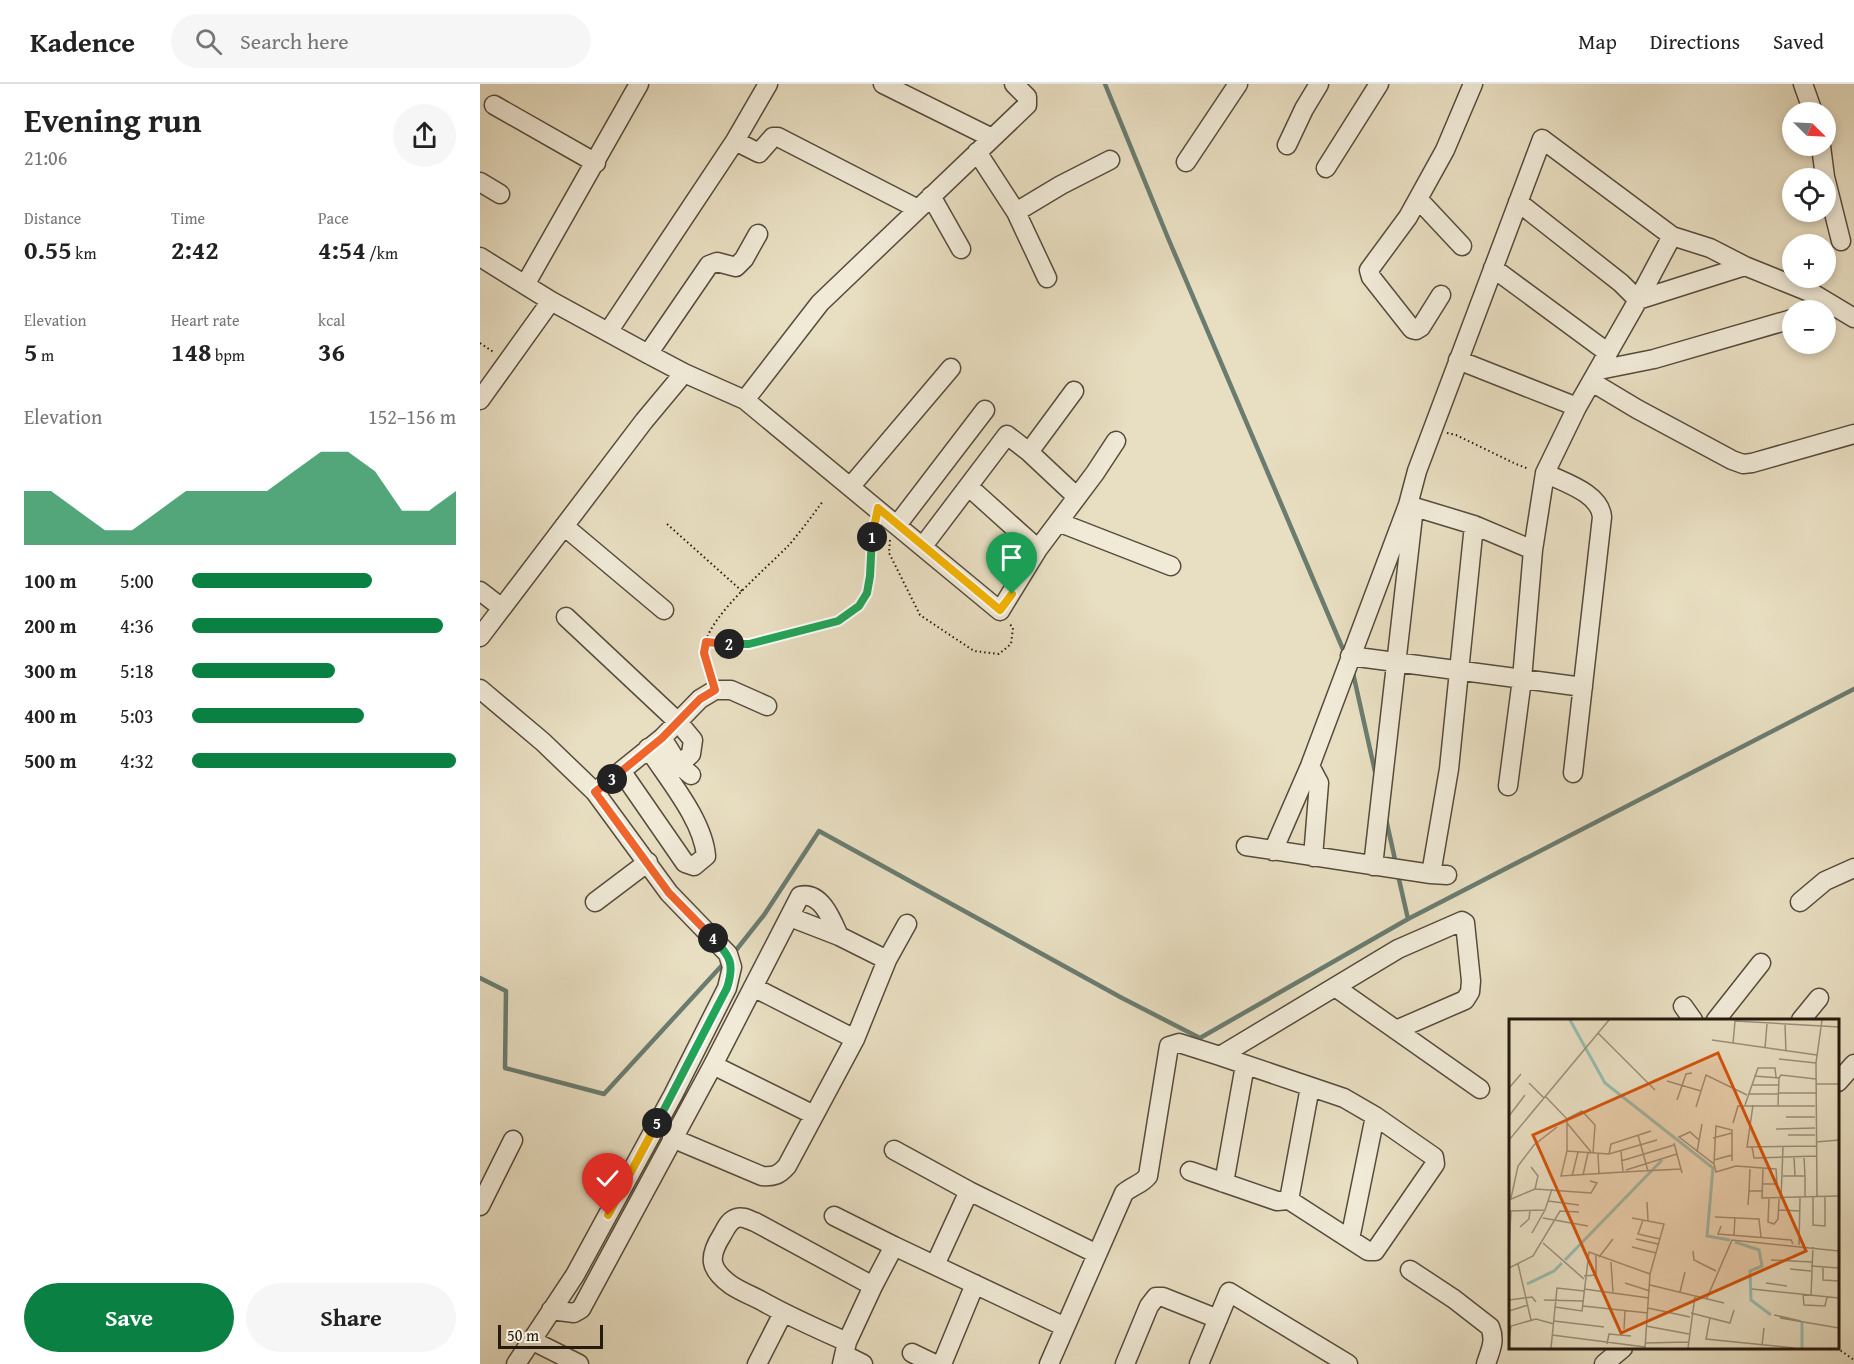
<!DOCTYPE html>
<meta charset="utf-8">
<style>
:root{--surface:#fff;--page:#f6f6f6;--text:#222;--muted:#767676;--line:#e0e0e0;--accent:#0b8043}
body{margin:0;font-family:"Gentium Book Plus",serif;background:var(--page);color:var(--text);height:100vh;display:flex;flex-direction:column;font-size:22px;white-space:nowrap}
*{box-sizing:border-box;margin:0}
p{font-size:20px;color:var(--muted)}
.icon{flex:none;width:33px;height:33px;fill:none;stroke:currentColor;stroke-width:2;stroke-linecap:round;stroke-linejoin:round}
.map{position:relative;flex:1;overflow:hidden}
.sheet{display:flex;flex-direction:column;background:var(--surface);width:480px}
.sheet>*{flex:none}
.needle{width:39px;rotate:114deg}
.tools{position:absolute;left:1302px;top:18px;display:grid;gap:12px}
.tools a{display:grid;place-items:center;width:54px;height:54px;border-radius:50%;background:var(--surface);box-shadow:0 3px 9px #0003;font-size:30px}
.scale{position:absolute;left:18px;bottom:15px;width:105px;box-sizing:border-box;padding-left:6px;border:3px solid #261b0f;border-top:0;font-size:16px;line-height:21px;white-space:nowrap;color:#261b0f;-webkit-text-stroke:4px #f0ead7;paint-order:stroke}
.pin{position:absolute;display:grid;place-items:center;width:51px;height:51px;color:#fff;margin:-62px -26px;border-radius:50% 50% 50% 0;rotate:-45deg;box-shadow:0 0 6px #0007}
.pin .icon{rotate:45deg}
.km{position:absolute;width:30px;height:30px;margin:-15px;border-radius:50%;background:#222;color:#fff;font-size:16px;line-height:30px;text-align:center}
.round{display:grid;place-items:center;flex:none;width:63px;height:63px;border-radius:32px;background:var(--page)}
.headline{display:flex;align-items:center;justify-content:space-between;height:102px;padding:0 24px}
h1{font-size:33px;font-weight:700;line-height:45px}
.figures{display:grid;grid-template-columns:repeat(3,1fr);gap:9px;height:102px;padding:6px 24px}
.figures div{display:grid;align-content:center}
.figures b{font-size:26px;font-weight:700}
.figures small{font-size:16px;font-weight:400}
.figures p{font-size:16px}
.chart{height:168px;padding:12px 24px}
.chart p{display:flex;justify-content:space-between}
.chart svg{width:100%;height:108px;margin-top:6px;fill:var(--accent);opacity:.7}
.cta{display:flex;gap:12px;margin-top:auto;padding:12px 24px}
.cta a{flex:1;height:69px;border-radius:36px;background:var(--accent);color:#fff;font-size:24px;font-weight:700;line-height:69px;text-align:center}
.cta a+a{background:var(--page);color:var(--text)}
ul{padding:0 24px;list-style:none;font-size:20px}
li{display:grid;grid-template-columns:96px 72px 1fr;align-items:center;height:45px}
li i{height:15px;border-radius:8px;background:var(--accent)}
header{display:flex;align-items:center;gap:36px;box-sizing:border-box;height:84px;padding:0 30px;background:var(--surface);border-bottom:2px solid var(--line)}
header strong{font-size:28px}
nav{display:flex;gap:33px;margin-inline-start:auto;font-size:21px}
.search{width:420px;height:54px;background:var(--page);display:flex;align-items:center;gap:15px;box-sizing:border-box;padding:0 21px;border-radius:33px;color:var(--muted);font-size:22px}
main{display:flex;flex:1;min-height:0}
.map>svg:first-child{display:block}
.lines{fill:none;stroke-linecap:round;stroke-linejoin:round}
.stream{stroke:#6a7c70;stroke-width:4.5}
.minor-casing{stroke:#564c3c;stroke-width:21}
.path{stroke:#261b0f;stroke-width:2;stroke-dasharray:1.5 3;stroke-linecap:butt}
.minor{stroke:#f0ead7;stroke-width:18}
.split-1-casing{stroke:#fff;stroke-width:12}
.split-2-casing{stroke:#fff;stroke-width:12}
.split-3-casing{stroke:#fff;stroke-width:12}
.split-4-casing{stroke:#fff;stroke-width:12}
.split-5-casing{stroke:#fff;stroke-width:12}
.split-6-casing{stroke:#fff;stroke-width:12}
.split-1{stroke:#f5b400;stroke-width:8}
.split-2{stroke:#22a559;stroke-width:8}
.split-3{stroke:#f0652b;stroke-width:8}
.split-4{stroke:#f0652b;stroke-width:8}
.split-5{stroke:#22a559;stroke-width:8}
.split-6{stroke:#f5b400;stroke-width:8}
.inset-river{fill:none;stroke:#97bcb0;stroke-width:3}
.inset-road{fill:none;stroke:#9a907a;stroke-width:1.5}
.view{fill:#d5530c;fill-opacity:0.15;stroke:#d5530c;stroke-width:3}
.inset-edge{fill:none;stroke:#261b0f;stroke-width:3}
</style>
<header>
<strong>Kadence</strong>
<div class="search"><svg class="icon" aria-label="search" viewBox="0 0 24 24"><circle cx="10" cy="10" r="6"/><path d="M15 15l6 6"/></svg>Search here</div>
<nav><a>Map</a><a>Directions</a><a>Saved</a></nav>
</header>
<main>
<section class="sheet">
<div class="headline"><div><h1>Evening run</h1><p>21:06</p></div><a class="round"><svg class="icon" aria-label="share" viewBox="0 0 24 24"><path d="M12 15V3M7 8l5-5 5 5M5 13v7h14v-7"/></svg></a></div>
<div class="figures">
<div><p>Distance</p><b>0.55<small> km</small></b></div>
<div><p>Time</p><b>2:42</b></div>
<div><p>Pace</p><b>4:54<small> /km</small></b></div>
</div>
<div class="figures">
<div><p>Elevation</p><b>5<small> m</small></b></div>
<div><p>Heart rate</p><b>148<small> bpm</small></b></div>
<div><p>kcal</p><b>36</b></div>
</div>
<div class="chart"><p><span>Elevation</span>152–156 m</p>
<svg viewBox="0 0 160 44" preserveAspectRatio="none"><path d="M0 44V22L10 22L20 30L30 38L40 38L50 30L60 22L70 22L80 22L90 22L100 14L110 6L120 6L130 14L140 30L150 30L160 22V44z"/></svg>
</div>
<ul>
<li><b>100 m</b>5:00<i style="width:68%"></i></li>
<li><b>200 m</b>4:36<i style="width:95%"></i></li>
<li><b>300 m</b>5:18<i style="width:54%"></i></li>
<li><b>400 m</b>5:03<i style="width:65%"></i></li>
<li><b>500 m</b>4:32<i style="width:100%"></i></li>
</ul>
<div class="cta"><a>Save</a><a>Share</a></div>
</section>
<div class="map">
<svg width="1374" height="1280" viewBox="0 0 1374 1280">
<rect width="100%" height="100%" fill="#e8dec1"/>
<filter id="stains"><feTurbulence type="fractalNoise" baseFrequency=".00333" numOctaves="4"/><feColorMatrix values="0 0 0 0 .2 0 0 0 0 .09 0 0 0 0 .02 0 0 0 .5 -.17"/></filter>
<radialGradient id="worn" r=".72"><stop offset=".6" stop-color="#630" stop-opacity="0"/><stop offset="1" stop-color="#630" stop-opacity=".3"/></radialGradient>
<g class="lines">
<path class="stream" d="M625,0L688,154L865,570
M873,589L896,692
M906,735L916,780
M918,791L928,835
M253,870L284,831L339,747L642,914L720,954L928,835L1374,605
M0,894L26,907L25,984L124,1010L245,878"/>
<defs>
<path id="minor" d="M403,0L512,54
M1323,0L1333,28
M14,21L116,79
M255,57L279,69L293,53H298L438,125
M807,61L824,25L839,0
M1341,62L1345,93L1361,157
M497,68L536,128L567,194
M706,78L758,0
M846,84L899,0
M0,98L20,110
M451,112L481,165
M938,115L982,162
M1038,118L1141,199L1158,216
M536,128L581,101L630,76
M0,173L71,217L168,270L204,289L265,316L520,527L558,465L615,389L636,357
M1013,184L1127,268
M45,201L159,0
M961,211L941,243L936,246L932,245L891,193L889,186L928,133L965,66L993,0
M1158,216L1265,182
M128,248L255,57L288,0
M168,270L229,181L237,178L256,183L264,175L278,150
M978,276L1097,323
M1119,286L1174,275L1312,235
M1112,298L1157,325L1252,376L1263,380L1272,379L1374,350
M0,316L71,217
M265,316L340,219L547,21V13L534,0
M549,368L594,307
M1065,389C1085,399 1120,409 1122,433L1093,689
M371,402L471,284
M489,403L558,465
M578,438L691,482
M417,441L505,326
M84,442L184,526
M443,462L527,351L549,368L597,413
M1053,466L994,441L928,421L937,387L1062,55L1192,152L1230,164L1265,182L1334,210L1374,234
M0,507L22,524
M86,533L198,638L213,656L211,670L199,681
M0,553L164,337L204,289
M870,572L1103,603
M0,605L63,658L115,708L189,809L248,870L252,883L247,904L193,1011L95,1191L36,1280
M182,654L199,681L211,691
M830,682L839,699L833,773
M142,688L205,779L214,782L226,772C223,736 188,695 168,664
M1028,702L1042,595L1053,466L1065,389L1097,323L1158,216L1192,152
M115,708L182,654L220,615L235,606H251L287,622
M766,762L951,790L967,791
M793,767L830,682L928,421
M893,782L934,423
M951,790L969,685L994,441
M115,818L168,778
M1320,818L1345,797L1374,784
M310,833L359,852L407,876
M273,903L375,955
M855,903L1000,1005
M1203,922L1213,936
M1236,936L1281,879
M1321,936L1339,914
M233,981L334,1031
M1358,998L1374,980
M192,1054L282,1092C294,1093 299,1091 307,1082L375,955L407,876L427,840
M414,1066L489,1107L455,1181
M710,1087L797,1117L809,1116L888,1167H895L955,1080L954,1073L895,1032L864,1014L740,972
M744,1099L765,981
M489,1107L617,1170
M809,1116L830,1003
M0,1122L33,1056
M354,1132L414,1162
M870,1155L895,1032
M930,1186L974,1215L1010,1243C1016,1257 1010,1267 1006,1280
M71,1226L94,1229L101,1225L233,981L320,812C341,807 352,836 359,852
M51,1256L99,1280
M367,1258C338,1245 308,1232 280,1216C270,1211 260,1207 251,1201C229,1185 228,1173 242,1151C246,1144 249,1136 257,1134C263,1132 269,1136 275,1138L393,1202
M432,1269L455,1280
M365,1271L383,1280
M277,1280L303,1229
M362,1280L367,1258L393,1202L414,1162L585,1243
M462,1280L495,1200
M569,1280L644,1109C652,1102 662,1100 668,1092L689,962L699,959L740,972L918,865L982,837L985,839L991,897L990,908L985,916L916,946
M645,1280L669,1222L676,1213H683L738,1235
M719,1280L749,1208L868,1280
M1124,1280L1143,1264"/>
</defs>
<use href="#minor" class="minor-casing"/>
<path class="path" d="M0,259L15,269
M967,349L976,351L1036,380L1049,385
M187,440L263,508
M410,456L409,469L440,531L494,567L519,570L531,560L533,544L529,539
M226,558L269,560L358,537L379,522L387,509L394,442
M231,592C228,581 223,571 225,560C232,529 286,485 309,461C321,447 332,432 343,417
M1357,1264L1374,1276"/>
<use href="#minor" class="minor"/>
</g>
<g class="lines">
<defs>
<path id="split-1" d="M392,453L398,424L520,526L532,510"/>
<path id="split-2" d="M249,560H269L358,537L379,522L387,509L390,492L392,453"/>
<path id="split-3" d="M132,695L182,654L220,615L235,606L224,569L226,558L249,560"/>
<path id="split-4" d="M132,695L115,708L189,809L233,854"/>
<path id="split-5" d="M177,1039L247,904C255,879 250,872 233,854"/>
<path id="split-6" d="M128,1131L177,1039"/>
</defs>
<use href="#split-1" class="split-1-casing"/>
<use href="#split-2" class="split-2-casing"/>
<use href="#split-3" class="split-3-casing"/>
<use href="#split-4" class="split-4-casing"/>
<use href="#split-5" class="split-5-casing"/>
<use href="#split-6" class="split-6-casing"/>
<use href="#split-1" class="split-1"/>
<use href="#split-2" class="split-2"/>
<use href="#split-3" class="split-3"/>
<use href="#split-4" class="split-4"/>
<use href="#split-5" class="split-5"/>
<use href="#split-6" class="split-6"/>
</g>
<g transform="translate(1029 935)">
<rect width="330" height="330" fill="#e8dec1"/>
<path class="inset-river" d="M61,1L96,64L204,149L198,217L221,221M226,223L250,231L253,247L241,252L242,281L262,296M56,241L153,141M18,265L45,252L53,244M293,329V303"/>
<path class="inset-road" d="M276,6L277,33M89,14L146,71M203,21L308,36M224,25L226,2L330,8M256,29L258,5M270,40L307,44M245,57L270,59L269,86M270,59L272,56L307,60M158,62L192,72M20,64L35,79M307,65H330M243,66H270M0,69L12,55M270,74H307M240,75H269M36,77L58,100V132L52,157L114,153L112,132M168,81L177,55L183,54M236,86L249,49H266L267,58M244,86L238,128L307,127M187,88L197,56L238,76M0,97L16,76M277,98H306M58,100L73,92L86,106L84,134M58,104L82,133M224,104L229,87H306M267,110L306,109M129,116L139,152M279,116H306M204,119L223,114M0,121L100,1M190,121L181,113L170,118L205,145L207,153L227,147L267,150L268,165H253M307,123L330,121M165,124L173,154M243,128L245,139L307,137M58,132L100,135L148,121M188,133L193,105M89,135L90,155M100,135L102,125L142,112M285,138L286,157M205,141L223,136M112,142L165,126M205,144L207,107L223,111V142M22,148L29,157L26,170M254,150L253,179L330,177M117,151L168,135M114,153L172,150M74,156L79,134M63,157L69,133M274,157H296L295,137M296,157V178M240,172L241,150M304,178V206L316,207V178M308,178L307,44L313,1M2,179L9,147L25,126L48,108M260,180L259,203L265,205L269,200L270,180M272,180L274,128M0,181L26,170L82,174L88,164L81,162M39,182L70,186M138,183L139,202M239,186L240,172H253M270,191L291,192M0,192L36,191L43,170M206,198L250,200L252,218M34,199L79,207M123,199L155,205L141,255L136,329M134,201L129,215L151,220M212,207L209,215L282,221L284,225M11,208L20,200L21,191M23,214L36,191M225,216L226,198M127,220L149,225M34,224L75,260M290,226L291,179M123,228L147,234M0,230L2,192M184,232L185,241L207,252M90,238L104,220M262,241L303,243M102,243L104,273M9,245L22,301M302,247L330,249M314,248V261L330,262M0,249L24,237L51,192L70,193M281,250L302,252M75,257L87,256V236M116,264L141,272M257,264L278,267M141,266L215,284M75,270L140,279M243,270L330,279M171,273L176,253M294,275L295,286L316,287L318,278M302,276L304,228M198,279L223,221L330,232M0,281L23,278L27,283M35,281L74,282M74,287L139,294M46,288L73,292L80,233L141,255M139,289L181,298M0,292L19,286M182,294L221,304L225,291M265,296L292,302M201,299L197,320L285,329M271,299L330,309M45,302L95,308M137,307L180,315M115,310L116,292M43,316L136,328M0,322L2,307L27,300L45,305M136,324L180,323M98,325L100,315L122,317M253,327L255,309M42,329L48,269L75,272M179,329L186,277"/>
<path class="view" d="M209,34L297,232L112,314L24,116Z"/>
<rect width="330" height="330" class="inset-edge"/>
</g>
<rect width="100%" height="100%" filter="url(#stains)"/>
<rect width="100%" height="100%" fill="url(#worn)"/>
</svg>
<div class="tools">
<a><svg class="needle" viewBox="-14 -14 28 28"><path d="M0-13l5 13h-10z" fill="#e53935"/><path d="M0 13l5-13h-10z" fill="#767676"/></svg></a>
<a><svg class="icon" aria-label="locate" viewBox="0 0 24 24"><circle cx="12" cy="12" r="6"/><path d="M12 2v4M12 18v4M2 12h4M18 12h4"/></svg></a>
<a>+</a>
<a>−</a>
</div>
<div class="scale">50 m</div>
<div class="pin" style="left:532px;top:510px;background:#1e9e55"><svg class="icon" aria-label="arrive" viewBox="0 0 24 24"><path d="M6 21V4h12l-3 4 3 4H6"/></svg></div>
<div class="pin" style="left:128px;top:1131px;background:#d93025"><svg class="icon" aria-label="check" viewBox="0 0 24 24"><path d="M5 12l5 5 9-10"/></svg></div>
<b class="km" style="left:392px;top:453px">1</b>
<b class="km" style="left:249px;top:560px">2</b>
<b class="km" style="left:132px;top:695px">3</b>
<b class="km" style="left:233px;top:854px">4</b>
<b class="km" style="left:177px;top:1039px">5</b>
</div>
</main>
